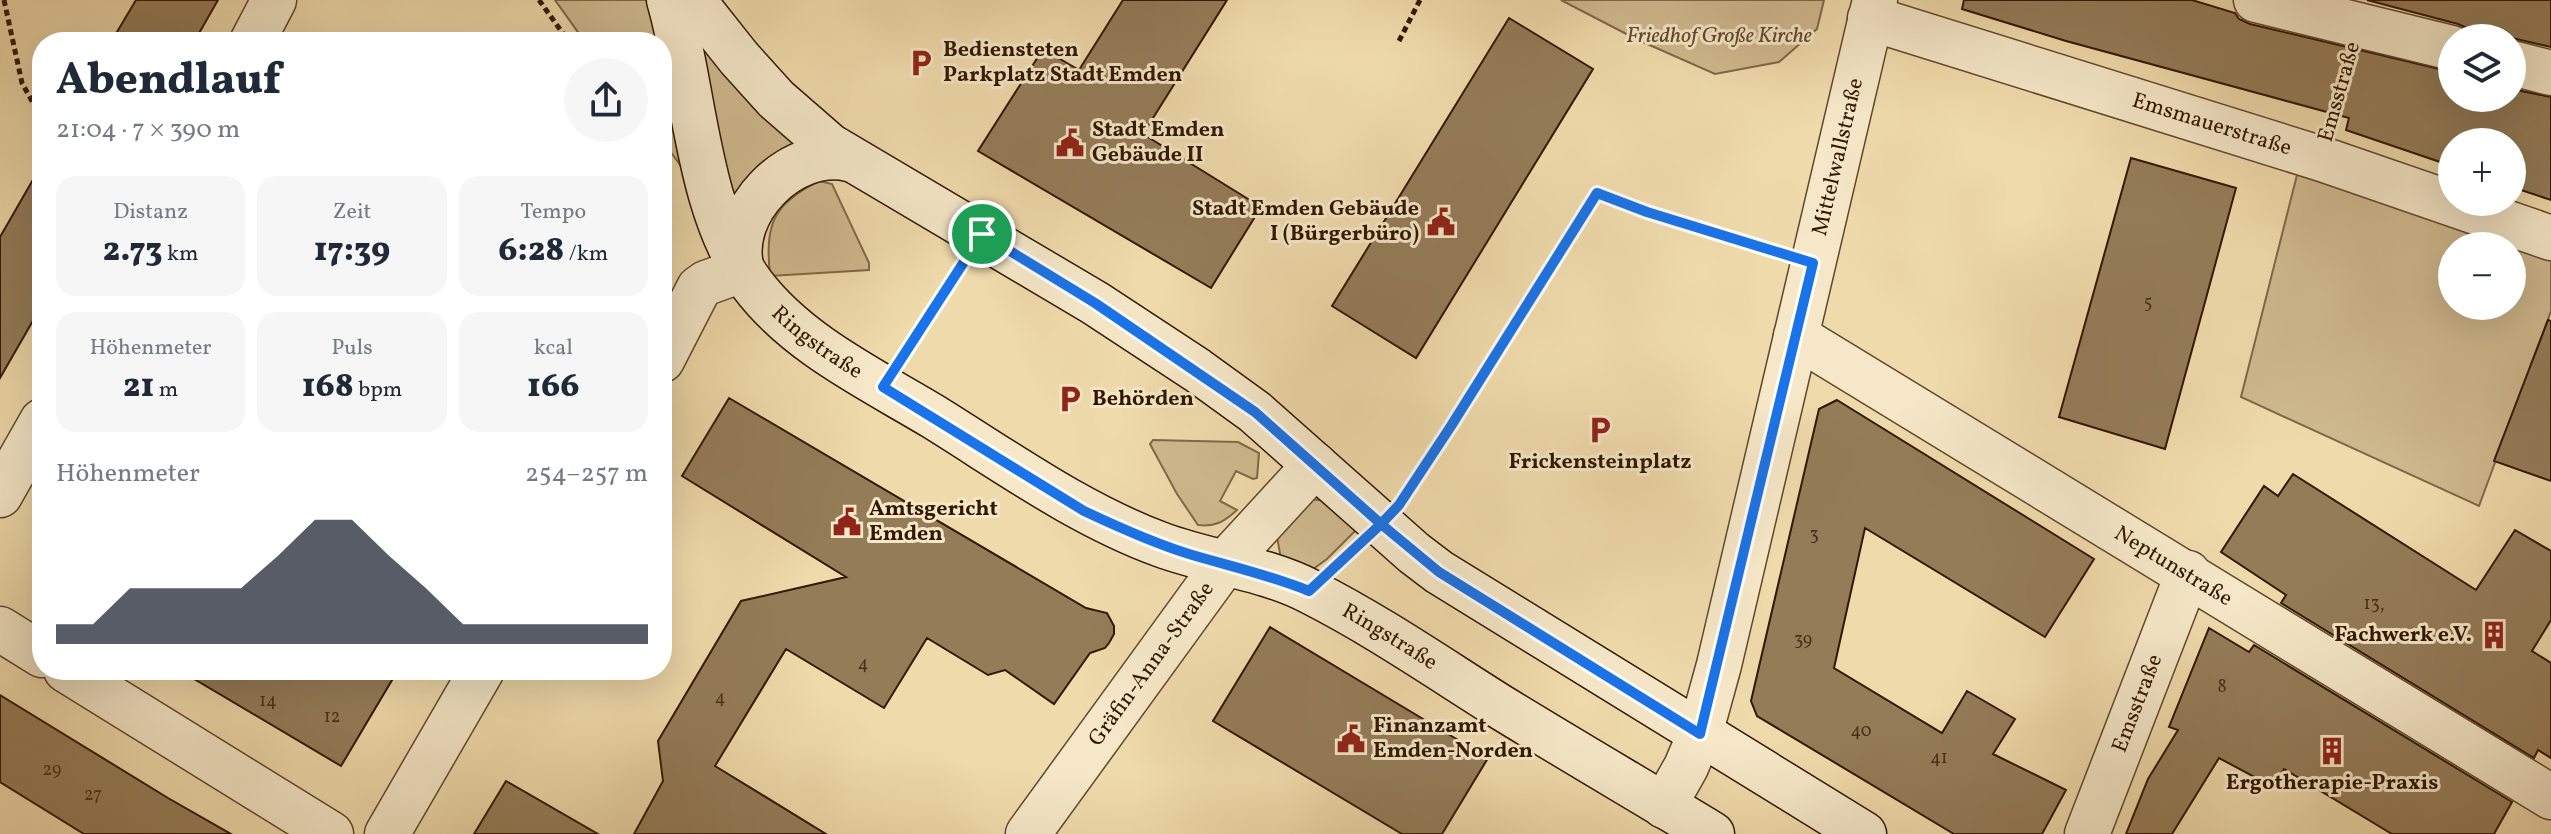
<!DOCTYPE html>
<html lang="de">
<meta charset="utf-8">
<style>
:root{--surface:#fff;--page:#f6f6f7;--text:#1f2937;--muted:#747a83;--accent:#111827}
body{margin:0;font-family:Vollkorn,serif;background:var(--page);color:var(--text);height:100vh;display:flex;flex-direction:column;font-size:30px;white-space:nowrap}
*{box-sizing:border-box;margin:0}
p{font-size:26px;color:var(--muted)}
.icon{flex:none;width:44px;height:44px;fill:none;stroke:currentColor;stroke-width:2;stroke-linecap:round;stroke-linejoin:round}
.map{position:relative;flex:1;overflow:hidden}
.side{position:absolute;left:32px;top:32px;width:640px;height:648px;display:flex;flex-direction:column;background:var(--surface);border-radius:32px;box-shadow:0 8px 32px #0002}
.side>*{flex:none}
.buttons{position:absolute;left:2438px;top:24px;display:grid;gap:16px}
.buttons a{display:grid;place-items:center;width:88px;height:88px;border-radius:50%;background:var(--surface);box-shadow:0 8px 32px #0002;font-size:40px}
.pin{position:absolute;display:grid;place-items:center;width:68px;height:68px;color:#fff;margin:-34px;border:4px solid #fff;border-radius:50%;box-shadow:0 2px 8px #0007}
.round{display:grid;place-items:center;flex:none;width:84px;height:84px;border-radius:42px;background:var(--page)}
.headline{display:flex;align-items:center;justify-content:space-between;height:136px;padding:0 24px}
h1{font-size:44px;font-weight:800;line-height:60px}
.metrics{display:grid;grid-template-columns:repeat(3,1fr);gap:12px;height:136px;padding:8px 24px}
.metrics div{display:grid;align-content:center;border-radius:20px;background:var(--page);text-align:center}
.metrics b{font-size:34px;font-weight:800}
.metrics small{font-size:22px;font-weight:400}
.metrics p{font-size:22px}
.chart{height:224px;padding:16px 24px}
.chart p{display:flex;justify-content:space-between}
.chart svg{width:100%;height:144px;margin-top:8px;fill:var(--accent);opacity:.7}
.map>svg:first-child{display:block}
.green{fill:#cfb98e;stroke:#806847;stroke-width:2;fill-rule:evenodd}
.building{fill:#947c59;stroke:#311700;stroke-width:2}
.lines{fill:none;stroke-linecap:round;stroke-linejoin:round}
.street-casing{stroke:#60482b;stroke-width:47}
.secondary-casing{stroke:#311700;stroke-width:47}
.path{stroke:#311700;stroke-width:5;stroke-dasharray:6 4;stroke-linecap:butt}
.street{stroke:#f5e7c8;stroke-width:44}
.secondary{stroke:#f5e7c8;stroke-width:44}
.route-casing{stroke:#fff;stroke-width:16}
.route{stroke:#1a73e8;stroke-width:10}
.labels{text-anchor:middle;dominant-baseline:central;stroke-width:6;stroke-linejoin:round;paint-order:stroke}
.number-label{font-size:18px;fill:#4a3016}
.park-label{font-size:22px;font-style:italic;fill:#60482b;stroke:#f5e7c8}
.poi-label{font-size:22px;font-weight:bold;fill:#311700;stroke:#f5e7c8;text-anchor:start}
.street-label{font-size:22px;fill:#311700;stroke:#f5e7c8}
</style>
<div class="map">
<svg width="2551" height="834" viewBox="0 0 2551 834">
<rect width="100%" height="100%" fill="#efdaab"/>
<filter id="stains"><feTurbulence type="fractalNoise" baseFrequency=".0025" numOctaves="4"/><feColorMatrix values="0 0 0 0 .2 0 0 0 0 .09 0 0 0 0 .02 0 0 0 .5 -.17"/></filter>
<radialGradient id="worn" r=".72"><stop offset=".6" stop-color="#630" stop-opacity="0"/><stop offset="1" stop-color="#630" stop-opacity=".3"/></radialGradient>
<path class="green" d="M555,0H652L667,40L689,168L683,169L662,140V42H585Z
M1561,0H1824L1817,29L1779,62L1715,74L1636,39Z
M693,27L791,130L796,150L735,216Z
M2302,155L2551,238V311L2479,506L2241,397ZM2452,246H2512V306H2452Z
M819,181L832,184L869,263V270L770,276C765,225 772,204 819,181Z
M1153,440L1238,442L1259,453L1257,478L1253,479L1236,471L1220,501L1237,510C1224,522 1215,527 1198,525L1177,494L1150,444Z
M1308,499L1329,501L1360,526L1327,559L1309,572L1281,559L1277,537Z"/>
<path class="building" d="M136,0H218L194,42H111Z
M1123,0H1227L1143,134L1261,207L1211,288L978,151L1043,49L1079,70Z
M1964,0H2192L2235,13L2239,19L2250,24L2452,72V98H2512V89L2551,97V200L2512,187V142H2452V166L2346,130L2349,118L2066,41L1962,9Z
M2367,0H2551V47L2512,38H2474L2469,29L2458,24Z
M1509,18L1593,69L1416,358L1332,306Z
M2131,158L2236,188L2165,449L2059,417Z
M42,164V305L0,378V237Z
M2548,320L2551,321V481L2494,461Z
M729,398L1086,608L1107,613L1114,626V634L1109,643L1105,648L1090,653L1054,704L1005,670L988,675L927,638L884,708L786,649L715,766L826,834H634L663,781L658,741L741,601L846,577L682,476Z
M1837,400L2094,559L2045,637L1865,528L1834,668L1942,733L1967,691L2015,719L1993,754L2066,790L2042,834H1954L1757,716L1751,701L1819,409Z
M2293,474L2476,590L2515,530L2551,551V620L2532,651L2551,663V758L2538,750L2534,758L2281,603L2286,595L2221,552L2264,486L2278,496Z
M1270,627L1488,758L1442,834H1402L1213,721Z
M2209,628L2249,652L2254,645L2512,802L2494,834H2392L2284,769L2273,787L2219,758L2172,834H2126L2148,779L2178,730L2169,727Z
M179,670H398L341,766Z
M0,695L168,798L231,834H84L0,782Z
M506,781L598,834H474Z"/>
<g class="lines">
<defs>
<g id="street">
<path d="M2256,0L2452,48"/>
<path id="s1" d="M1870,18L2322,159L2551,238"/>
<path d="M252,42L274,0"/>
<path d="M2512,63L2551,73"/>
<path id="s2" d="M1796,336L2551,797"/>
<path d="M662,360L699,288L706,283L742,270"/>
<path d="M0,495L42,421"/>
<path d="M0,629L42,655"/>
<path d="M66,670L331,834"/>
<path id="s3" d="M1664,806L1686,767L1700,734L1719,665L1875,0"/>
<path d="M387,834L482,670"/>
<path id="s4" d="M1028,834L1225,563L1315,465"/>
<path id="s5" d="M2087,834L2188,573"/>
</g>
<g id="secondary">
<path id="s6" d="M669,0C695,89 696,208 752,284C797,344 871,379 934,417C1008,463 1080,515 1162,545C1211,563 1265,568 1311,592C1376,625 1437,667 1499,706C1569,749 1641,791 1712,834"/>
<path d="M693,0L739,58L776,99L830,146L1095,303L1197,370L1255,412L1414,553L1439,572L1864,834"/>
<path d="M742,270C726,212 791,146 849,159"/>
</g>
</defs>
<use href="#street" class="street-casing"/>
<use href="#secondary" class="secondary-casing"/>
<path class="path" d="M4,0L22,83L42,119
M539,0L569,42
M1399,41L1420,0
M2334,116L2347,68
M906,351L957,272
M1410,488L1502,346L1597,193L1647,212L1769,249"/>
<use href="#street" class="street"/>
<use href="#secondary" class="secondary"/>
</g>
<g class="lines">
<defs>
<path id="route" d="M982,234L883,387L1084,511C1118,527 1153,543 1189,554C1229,566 1270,575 1309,591L1381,524L1439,572L1700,734L1813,263L1647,212L1597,193L1451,426L1399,505L1381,524L1255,412L1095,303L982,234"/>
</defs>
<use href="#route" class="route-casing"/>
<use href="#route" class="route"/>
</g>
<defs>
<symbol id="parking-bare" viewBox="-9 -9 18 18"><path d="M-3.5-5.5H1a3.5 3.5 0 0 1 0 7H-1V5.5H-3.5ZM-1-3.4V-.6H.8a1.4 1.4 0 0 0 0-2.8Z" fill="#8f2418" stroke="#f5e7c8" stroke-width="2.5" paint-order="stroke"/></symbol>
<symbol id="civic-bare" viewBox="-9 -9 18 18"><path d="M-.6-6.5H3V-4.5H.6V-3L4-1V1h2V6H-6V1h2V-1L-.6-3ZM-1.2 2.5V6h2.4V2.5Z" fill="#8f2418" stroke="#f5e7c8" stroke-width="2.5" paint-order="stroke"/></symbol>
<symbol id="building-bare" viewBox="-9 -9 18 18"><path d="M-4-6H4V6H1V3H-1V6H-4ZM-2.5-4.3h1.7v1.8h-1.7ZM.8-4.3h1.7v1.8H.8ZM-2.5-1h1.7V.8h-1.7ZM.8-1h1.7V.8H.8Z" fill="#8f2418" stroke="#f5e7c8" stroke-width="2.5" paint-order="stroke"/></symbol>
</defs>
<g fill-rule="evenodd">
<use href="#parking-bare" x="901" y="43" width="40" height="40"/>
<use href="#civic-bare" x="1050" y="123" width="40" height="40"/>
<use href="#civic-bare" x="1421" y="202" width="40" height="40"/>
<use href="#parking-bare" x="1050" y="379" width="40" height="40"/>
<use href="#parking-bare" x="1580" y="410" width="40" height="40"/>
<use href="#civic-bare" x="827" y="502" width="40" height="40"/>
<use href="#building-bare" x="2474" y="615" width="40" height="40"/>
<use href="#civic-bare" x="1331" y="719" width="40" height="40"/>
<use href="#building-bare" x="2312" y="731" width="40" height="40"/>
</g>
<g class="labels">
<g class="number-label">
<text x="2148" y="303">5</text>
<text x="1814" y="535">3</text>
<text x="2374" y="604">13,</text>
<text x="1803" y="640">39</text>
<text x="863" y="664">4</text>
<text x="2222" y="687">8</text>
<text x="720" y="698">4</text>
<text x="268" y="701">14</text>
<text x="332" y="717">12</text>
<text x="1861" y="731">40</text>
<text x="1939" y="758">41</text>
<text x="52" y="770">29</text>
<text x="93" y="795">27</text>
</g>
<g class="park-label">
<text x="1719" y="36">Friedhof Große Kirche</text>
</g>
<g class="poi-label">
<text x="943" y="50">Bediensteten<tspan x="943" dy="25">Parkplatz Stadt Emden</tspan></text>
<text x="1092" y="130">Stadt Emden<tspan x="1092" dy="25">Gebäude II</tspan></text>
<text x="1419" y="209" text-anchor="end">Stadt Emden Gebäude<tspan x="1419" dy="25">I (Bürgerbüro)</tspan></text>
<text x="1092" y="399">Behörden</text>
<text x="1600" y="462" text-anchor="middle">Frickensteinplatz</text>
<text x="869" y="509">Amtsgericht<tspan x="869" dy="25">Emden</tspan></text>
<text x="2472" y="635" text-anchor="end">Fachwerk e.V.</text>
<text x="1373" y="726">Finanzamt<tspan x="1373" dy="25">Emden-Norden</tspan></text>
<text x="2332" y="783" text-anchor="middle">Ergotherapie-Praxis</text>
</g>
<g class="street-label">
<text transform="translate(2340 92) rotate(-74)">Emsstraße</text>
<text stroke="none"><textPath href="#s1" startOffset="358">Emsmauerstraße</textPath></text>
<text stroke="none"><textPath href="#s3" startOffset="674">Mittelwallstraße</textPath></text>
<text stroke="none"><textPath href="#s6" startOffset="386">Ringstraße</textPath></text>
<text stroke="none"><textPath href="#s2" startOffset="442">Neptunstraße</textPath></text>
<text stroke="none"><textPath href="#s6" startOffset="1034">Ringstraße</textPath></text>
<text stroke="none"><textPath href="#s4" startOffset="210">Gräfin-Anna-Straße</textPath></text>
<text stroke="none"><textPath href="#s5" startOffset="140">Emsstraße</textPath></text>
</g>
</g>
<rect width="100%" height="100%" filter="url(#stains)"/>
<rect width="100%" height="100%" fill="url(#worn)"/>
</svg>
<div class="buttons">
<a><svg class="icon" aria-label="layers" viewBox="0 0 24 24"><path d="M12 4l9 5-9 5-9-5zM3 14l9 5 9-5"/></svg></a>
<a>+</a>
<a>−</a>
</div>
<div class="pin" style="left:982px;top:234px;background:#1e9e55"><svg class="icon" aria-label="arrive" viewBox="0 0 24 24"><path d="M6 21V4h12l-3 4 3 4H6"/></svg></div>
<section class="side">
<div class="headline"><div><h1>Abendlauf</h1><p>21:04 · 7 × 390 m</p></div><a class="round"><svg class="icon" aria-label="share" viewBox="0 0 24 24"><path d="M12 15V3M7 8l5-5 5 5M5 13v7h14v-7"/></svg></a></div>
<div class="metrics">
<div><p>Distanz</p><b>2.73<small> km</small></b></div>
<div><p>Zeit</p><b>17:39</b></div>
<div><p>Tempo</p><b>6:28<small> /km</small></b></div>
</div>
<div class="metrics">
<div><p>Höhenmeter</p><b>21<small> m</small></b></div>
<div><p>Puls</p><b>168<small> bpm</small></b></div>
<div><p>kcal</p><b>166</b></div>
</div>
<div class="chart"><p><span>Höhenmeter</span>254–257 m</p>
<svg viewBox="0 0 160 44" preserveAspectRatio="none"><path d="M0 44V38L10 38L20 27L30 27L40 27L50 27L60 17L70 6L80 6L90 17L100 27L110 38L120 38L130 38L140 38L150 38L160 38V44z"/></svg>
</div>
</section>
</div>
